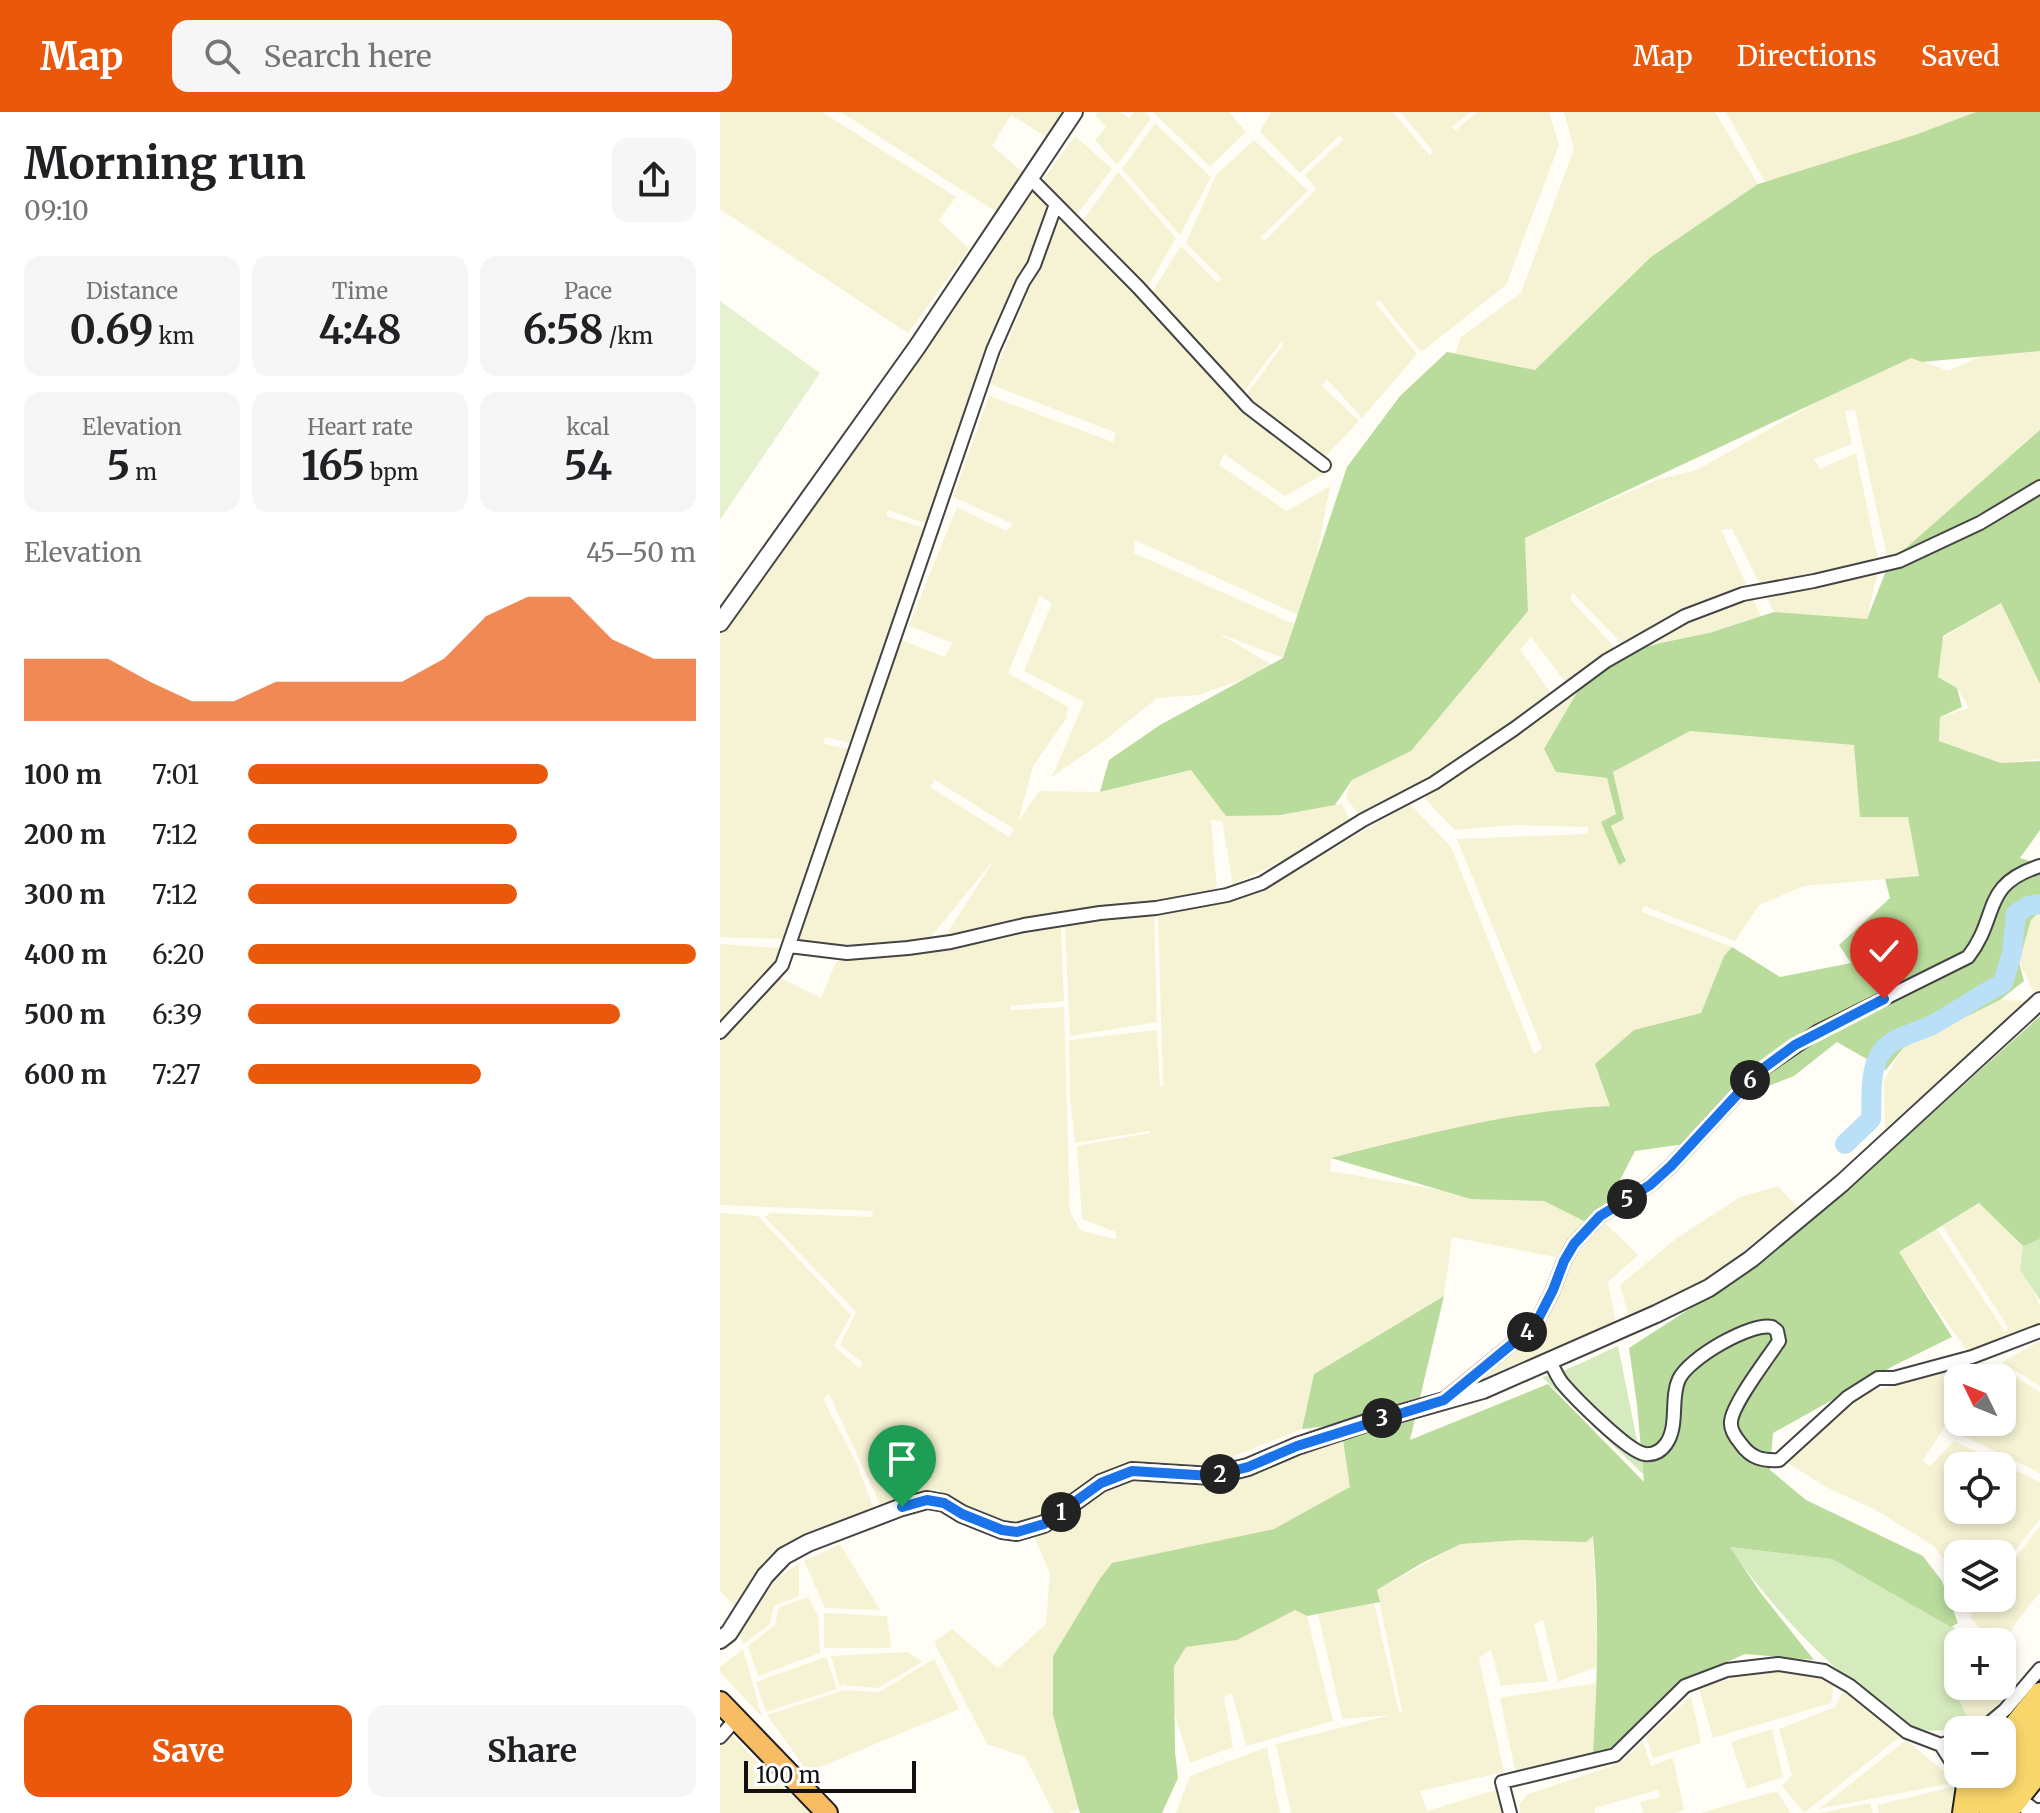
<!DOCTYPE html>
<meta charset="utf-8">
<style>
:root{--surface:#fff;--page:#f6f6f6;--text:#202124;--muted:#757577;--accent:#ea580c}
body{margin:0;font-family:Merriweather,serif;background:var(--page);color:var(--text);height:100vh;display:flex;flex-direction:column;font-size:30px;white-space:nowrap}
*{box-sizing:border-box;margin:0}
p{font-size:26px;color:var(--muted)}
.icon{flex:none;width:44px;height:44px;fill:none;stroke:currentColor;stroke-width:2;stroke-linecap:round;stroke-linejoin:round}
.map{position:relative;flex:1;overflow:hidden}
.side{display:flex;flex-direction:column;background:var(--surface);width:720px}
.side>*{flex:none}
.needle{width:52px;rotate:313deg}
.buttons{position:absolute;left:1224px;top:1252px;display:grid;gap:16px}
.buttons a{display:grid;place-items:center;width:72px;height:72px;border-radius:16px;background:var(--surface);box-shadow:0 4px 12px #0003;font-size:40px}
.scale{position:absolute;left:24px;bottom:20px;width:172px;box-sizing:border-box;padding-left:8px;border:4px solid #111;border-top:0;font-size:22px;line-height:28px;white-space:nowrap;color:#111;-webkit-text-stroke:6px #fff;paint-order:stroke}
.pin{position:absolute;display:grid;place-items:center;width:68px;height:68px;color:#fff;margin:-82px -34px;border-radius:50% 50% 50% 0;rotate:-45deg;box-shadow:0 0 8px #0007}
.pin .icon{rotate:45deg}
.km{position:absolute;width:40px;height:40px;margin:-20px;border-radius:50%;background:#222;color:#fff;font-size:22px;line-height:40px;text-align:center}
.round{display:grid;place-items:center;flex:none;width:84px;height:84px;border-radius:16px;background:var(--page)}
.head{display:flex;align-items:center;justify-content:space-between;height:136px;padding:0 24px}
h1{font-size:44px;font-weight:700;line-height:60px}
.stats{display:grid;grid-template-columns:repeat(3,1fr);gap:12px;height:136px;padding:8px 24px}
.stats div{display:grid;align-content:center;border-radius:16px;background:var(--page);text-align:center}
.stats b{font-size:40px;font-weight:700}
.stats small{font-size:22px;font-weight:400}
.stats p{font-size:22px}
.chart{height:224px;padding:16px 24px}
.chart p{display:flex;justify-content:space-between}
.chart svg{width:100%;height:144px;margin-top:8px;fill:var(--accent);opacity:.7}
.primary-button{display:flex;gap:16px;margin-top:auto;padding:16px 24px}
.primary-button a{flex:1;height:92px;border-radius:16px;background:var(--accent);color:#fff;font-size:32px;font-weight:700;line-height:92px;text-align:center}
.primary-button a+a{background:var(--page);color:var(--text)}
ul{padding:0 24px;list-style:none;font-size:26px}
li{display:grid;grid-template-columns:128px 96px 1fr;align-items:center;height:60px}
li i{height:20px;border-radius:10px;background:var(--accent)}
header{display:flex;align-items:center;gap:48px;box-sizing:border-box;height:112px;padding:0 40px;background:var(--accent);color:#fff}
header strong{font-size:38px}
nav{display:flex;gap:44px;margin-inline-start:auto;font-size:28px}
.search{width:560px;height:72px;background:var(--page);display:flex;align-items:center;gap:20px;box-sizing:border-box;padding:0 28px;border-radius:16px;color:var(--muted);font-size:30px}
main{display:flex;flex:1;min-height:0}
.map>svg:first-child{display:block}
.farmland{fill:#f6f3d4;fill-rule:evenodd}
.green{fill:#d5ebbd}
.forest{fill:#b9dc9c}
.pitch{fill:#e6f2cf}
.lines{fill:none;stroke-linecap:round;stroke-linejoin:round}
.river{stroke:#b9e0f7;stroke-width:20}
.minor-casing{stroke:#444;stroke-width:16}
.tertiary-casing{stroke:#444;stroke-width:20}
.primary-casing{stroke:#222;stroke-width:24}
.trunk-casing{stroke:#222;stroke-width:24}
.minor{stroke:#fff;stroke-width:12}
.tertiary{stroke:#fff;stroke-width:16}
.primary{stroke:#f9d66b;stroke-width:20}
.trunk{stroke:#f7bc64;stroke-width:20}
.route-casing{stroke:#fff;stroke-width:16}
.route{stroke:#1a73e8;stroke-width:10}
</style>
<header>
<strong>Map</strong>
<div class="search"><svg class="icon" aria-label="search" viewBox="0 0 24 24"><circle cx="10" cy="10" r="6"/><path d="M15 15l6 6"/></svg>Search here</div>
<nav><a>Map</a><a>Directions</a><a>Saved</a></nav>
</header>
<main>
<section class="side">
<div class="head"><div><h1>Morning run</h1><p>09:10</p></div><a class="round"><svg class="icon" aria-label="share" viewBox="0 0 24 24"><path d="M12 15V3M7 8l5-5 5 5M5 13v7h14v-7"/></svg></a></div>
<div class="stats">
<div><p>Distance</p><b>0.69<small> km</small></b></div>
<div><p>Time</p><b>4:48</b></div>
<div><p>Pace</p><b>6:58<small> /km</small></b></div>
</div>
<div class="stats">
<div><p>Elevation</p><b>5<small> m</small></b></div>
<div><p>Heart rate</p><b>165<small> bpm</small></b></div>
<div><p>kcal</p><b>54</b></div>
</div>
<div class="chart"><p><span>Elevation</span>45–50 m</p>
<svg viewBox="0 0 160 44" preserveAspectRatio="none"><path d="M0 44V25L10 25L20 25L30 32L40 38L50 38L60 32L70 32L80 32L90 32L100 25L110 12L120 6L130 6L140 19L150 25L160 25V44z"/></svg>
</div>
<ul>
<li><b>100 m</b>7:01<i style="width:67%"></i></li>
<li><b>200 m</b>7:12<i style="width:60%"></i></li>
<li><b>300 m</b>7:12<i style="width:60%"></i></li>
<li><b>400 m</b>6:20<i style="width:100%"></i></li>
<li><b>500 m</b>6:39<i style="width:83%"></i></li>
<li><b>600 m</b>7:27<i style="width:52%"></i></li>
</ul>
<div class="primary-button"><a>Save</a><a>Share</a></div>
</section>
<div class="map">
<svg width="1320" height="1701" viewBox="0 0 1320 1701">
<rect width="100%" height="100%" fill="#fffdf5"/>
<path class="farmland" d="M0,0H102L236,85L219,108L249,137L188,221L0,97Z
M121,0H344L328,26L291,3L272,34L310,66L284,105Z
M377,0H400L409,6L414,0H425L431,6L397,53L375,28L386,15L375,3Z
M433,0H509L526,20L490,55Z
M551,0H673L710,44L713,39L680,0H750L732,15L735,19L757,0H829L839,33L786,173L701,240L659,188L655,191L697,242L642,306L607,267L602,274L639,309L604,346L524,286L563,233L561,230L522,282L434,193L518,293L604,362L565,384L504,342L499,353L567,399L610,374L585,506L415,428L414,441L574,512L563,546L498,521L557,556L478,583L437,586L385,628L332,665L364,590L304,559L332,491L320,484L288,561L348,595L346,607L313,654L298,710L319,679L381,680L472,658L507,704L622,692L633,714L513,773L502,709L491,708L497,778L372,803L434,799L437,910L350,924L345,816H341L344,889L290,894L291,898L344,895L350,1100L361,1119L396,1127V1120L362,1107L357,1034L430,1021V1019L355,1031L350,985L349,928L437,918L440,974H443L438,802L444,798L536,782L690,692L731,735L814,942L822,936L737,727L867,722L868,715L794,713L735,718L704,686L859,577L826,634L836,660L887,666L896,702L881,710L906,748L891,714L904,707L893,660L970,619L1134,633L1188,705L1199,764L1084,774L1039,793L1015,829L924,794L922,800L1012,835L1004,844L981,901L914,918L890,994L713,1039L689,1026L611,1046L610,1059L720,1078L824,1089L864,1109L835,1145L732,1125L724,1184L594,1262L582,1317L474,1360L623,1328L631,1375L554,1417L409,1448L362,1695L349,1701H334L305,1645L267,1632L214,1530L232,1517L278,1556L326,1512L330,1461L307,1409L293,1411L266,1404L216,1377L163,1399L109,1282L103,1287L137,1352L155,1400L107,1417L16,1495L0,1479V1101L38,1104L131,1203L114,1234L139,1256L143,1251L120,1233L136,1200L45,1105L51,1101L152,1105L153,1099L0,1093V832L60,836L50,861L101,886L116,850L183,832L145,839L69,834L174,525L224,545L233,531L189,514L237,395L286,419L293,412L233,385L269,284L393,330L396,321L270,272L338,108L412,170L361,111L398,60L456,126L424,181L429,185L461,134L498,171L501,166L466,131L496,63L534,28L588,79L541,125L545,129L596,77L585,63L624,27L619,24L580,61L540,20ZM215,668L294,717L289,725L210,675ZM273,750L227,821L211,825L272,750Z
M844,0H995L1038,72L924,152L815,258L735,242L741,225L801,181L854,37Z
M1006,0H1273L1045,70Z
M435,11L491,65L460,123L402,57Z
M355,24L392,57L354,106L322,69Z
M313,69L334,96L299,180L212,414L168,398L166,404L207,417L130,631L105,625L104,632L129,637L64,827L0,825V521L149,302Z
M1320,234V365L1252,415L1167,445L1135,298L1125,299L1132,332L1094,347L1100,357L1136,341L1159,454L1147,507L1054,500L1012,417L1001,418L1041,504L989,521L907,537L853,481L850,487L900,541L847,572L811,525L800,538L833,584L735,657L643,708L626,686L632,668L691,639L808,499L805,426L939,367L977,358L1113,281L1191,245L1228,259L1282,235Z
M1281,491L1320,572V647L1282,651L1219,629L1220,605L1249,596L1237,576L1218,565L1214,531Z
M1320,800V878L1315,883L1299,850L1313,802Z
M1280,888L1309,889L1165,1017L1164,968L1183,936Z
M1058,1074L1078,1096L993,1163L909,1206L900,1173L957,1126L1020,1085Z
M1260,1091L1303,1134L1302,1154L1320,1193V1213L1247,1239L1178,1141L1217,1117L1285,1220L1288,1215L1222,1114Z
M885,1111L918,1143L888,1170L896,1211L762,1271L757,1266L827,1209L847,1154Z
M1320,1229V1274L1282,1250Z
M1265,1250L1254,1266H1238V1293L1203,1349L1210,1354L1234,1329L1320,1370V1407L1282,1455V1442H1238V1467L1214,1434L1154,1397L1106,1375L1065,1349L1141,1282ZM1238,1354H1282V1398H1238Z
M1277,1253L1320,1280V1361L1235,1320L1241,1310H1282V1266H1269Z
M1320,1414V1480L1293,1515L1282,1541V1530H1271L1250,1505L1264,1486H1282V1463Z
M873,1423L878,1554L838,1570L823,1508L814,1512L828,1569L781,1574L771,1538L759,1546L784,1660L700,1679L707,1699L776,1678L782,1701H571L556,1632L671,1603L622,1607L598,1502L654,1491L679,1600H682L657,1478L741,1432Z
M120,1432L160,1498L105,1496L84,1449Z
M79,1451V1484L54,1494L50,1512L24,1532L19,1522L55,1468Z
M88,1485L98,1503L100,1541L38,1564L28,1534L55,1513L59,1495Z
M575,1497L587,1504L613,1609L526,1634L512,1581L504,1585L513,1635L470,1651L455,1603L454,1553L466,1535L517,1528Z
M104,1501L167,1504L171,1536H104Z
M23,1537L42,1605L0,1560V1555Z
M188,1540L202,1550L158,1576L123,1573L120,1575L111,1544Z
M106,1545L117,1577L46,1600L36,1570Z
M214,1547L239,1597L88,1660L47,1603L124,1578L159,1580Z
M1080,1556L1114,1572L1111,1591L993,1626L979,1577L1023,1562L1049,1557Z
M1238,1563V1574H1282V1566L1294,1579L1282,1592L1252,1615L1231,1571Z
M877,1571V1647L797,1667L780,1586Z
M1124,1577L1181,1624L1084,1701L1062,1674L1072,1663L1059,1617L1115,1595Z
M971,1584L981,1631L933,1646L926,1625Z
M1052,1617L1063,1665L1027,1677L1011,1630Z
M11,1622L55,1669L93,1701H0V1634Z
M1186,1628L1237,1670L1099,1697Z
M923,1629L931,1654L953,1646L964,1698L955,1701H923L920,1690L940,1685L938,1678L875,1696V1701H800L799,1692L808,1682L889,1655L907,1645Z
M547,1635L560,1701H456L470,1664Z
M1237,1674L1240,1686L1231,1701H1159L1157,1693Z
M1053,1680L1058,1681L1071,1701H981Z
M1150,1691L1153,1701H1099Z"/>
<path class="green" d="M1320,1127V1188L1300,1158L1303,1134Z
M898,1234L924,1363L822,1265C842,1262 877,1243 898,1234Z
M1009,1435L1112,1447L1236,1517L1245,1530H1238V1563L1231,1571L1252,1615C1233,1617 1215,1621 1197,1617C1181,1613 1164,1596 1151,1586C1094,1540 1052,1495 1009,1435Z"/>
<path class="forest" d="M1256,0H1320V239L1202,250L1191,246L805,426L808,499L691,639L632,668L615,693L560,703L506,704L471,658L380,680L389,648L440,613L563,546L627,355L680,284L727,240L815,258L931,145L1038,72L1195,23Z
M1320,318V572L1281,491L1223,524L1218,565L1237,576L1242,595L1220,605L1219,629L1281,651L1320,649V718L1300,746L1320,752V799L1311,808L1299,850L1304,869L1280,888L1183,936L1166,958L1117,930L1074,964L1033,980L965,1032L915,1039L900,1068L905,1081L864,1109L824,1089L751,1087L611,1046C702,1023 796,998 890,994L875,952L914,918L981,901L1004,844L1012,835L1060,865L1131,851L1119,833L1170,786L1165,767L1199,764L1188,705H1140L1134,633L970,619L893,660L904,707L891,714L906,749L899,753L881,710L896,702L887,666L836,660L824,637L859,577L904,541L940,531L989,521L1054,500L1147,507L1169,451Z
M1320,904V1127L1303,1134L1259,1091L1179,1140L1232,1225L1175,1253L1053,1321L1050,1358L1086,1388L1203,1444L1222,1469L1238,1511L1231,1515L1112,1447L1010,1435L1040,1480L1094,1548L1025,1542L968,1567L897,1634L873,1640C878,1567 879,1497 873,1424L866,1430L800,1428L741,1432L702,1451L657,1478L660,1490L587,1504L575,1498L517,1528L466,1535L454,1554L455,1640L458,1666L442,1701H360L333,1603V1544L379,1468L392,1451L554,1417L630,1375L623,1328L617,1313L582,1317L594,1262L724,1184L690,1328L828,1272L924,1370L917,1293L909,1236L1048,1146L1115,1089Z"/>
<path class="pitch" d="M0,189L100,261L0,408Z"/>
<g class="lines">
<path class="river" d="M1125,1032L1151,1007C1152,987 1149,958 1161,941C1173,923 1196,922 1214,912C1237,899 1259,884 1283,871L1292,841L1296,802L1308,794L1320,792"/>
<defs>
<path id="minor" d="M310,66L418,175L528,295L604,353
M69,834L127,841L188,836L231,830L304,813L380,801L436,796L507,783L542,771L643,708L714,671L794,617L886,549L965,504L1023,482L1094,469L1179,449L1260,411L1320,375
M0,920L62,853L273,238L303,170L314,153L336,92
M830,1249C834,1257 837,1264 842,1271C854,1285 908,1340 925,1342C934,1343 941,1339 946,1332C959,1314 950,1286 959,1267C969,1246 1031,1210 1052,1215L1057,1219L1059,1229C1048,1246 1012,1292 1011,1310C1010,1318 1016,1326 1021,1332C1031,1346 1042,1349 1059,1348L1128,1285L1158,1266H1174L1252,1245L1320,1219
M726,1286L815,1213L833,1178L844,1149L854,1132L880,1104L930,1073L951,1054L1037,961L1097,920L1248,845C1280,804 1260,773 1320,754
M1261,1618L1285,1598L1320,1557
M0,1625L16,1607
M1221,1633L1238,1627
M790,1701L782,1670L895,1643L965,1574L1007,1558L1058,1552L1104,1559L1130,1574L1187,1620L1221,1633L1238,1660"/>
<path id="tertiary" d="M0,511L197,235L354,0
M0,1528L9,1521L45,1464L64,1444L88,1431L182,1395L207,1388L224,1391L242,1402L282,1418L297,1420L324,1412L381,1371L412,1359L492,1364L528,1355L577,1334L646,1311L763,1278L936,1202L989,1176L1031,1147L1122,1071L1320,889
M1298,1688L1314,1700H1320"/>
<path id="primary" d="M1282,1629L1320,1581
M1282,1654L1320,1606
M1243,1701L1247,1674L1256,1662
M1247,1701L1276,1662
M1270,1701L1320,1632
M1287,1701L1320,1659"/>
<path id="trunk" d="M0,1590L107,1701"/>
</defs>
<use href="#minor" class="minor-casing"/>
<use href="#tertiary" class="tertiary-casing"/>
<use href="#primary" class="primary-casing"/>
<use href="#trunk" class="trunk-casing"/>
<use href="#minor" class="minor"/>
<use href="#tertiary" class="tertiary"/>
<use href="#primary" class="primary"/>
<use href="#trunk" class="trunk"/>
</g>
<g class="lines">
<defs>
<path id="route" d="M182,1395L207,1388L224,1391L242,1402L282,1418L297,1420L324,1412L381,1371L412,1359L492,1364L528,1355L577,1334L724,1288L815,1213L833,1178L844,1149L854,1132L880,1104L930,1073L951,1054L1037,961L1075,933L1164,887"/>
</defs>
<use href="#route" class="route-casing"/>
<use href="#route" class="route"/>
</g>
</svg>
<div class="buttons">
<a><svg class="needle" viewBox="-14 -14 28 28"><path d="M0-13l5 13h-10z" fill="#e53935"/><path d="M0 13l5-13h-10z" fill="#757577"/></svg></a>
<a><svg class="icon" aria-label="locate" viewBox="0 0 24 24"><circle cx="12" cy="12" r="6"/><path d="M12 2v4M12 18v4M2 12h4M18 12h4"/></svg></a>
<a><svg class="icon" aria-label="layers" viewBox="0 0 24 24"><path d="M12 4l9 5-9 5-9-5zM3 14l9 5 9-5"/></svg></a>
<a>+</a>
<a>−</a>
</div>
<div class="scale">100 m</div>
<div class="pin" style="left:182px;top:1395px;background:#1e9e55"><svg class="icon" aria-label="arrive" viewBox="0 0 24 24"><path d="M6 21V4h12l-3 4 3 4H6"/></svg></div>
<div class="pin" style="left:1164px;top:887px;background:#d93025"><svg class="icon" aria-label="check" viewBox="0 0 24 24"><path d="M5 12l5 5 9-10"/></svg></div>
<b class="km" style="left:341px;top:1400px">1</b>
<b class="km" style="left:500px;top:1362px">2</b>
<b class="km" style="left:662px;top:1306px">3</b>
<b class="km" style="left:807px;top:1220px">4</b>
<b class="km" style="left:907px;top:1087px">5</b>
<b class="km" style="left:1030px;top:968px">6</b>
</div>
</main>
